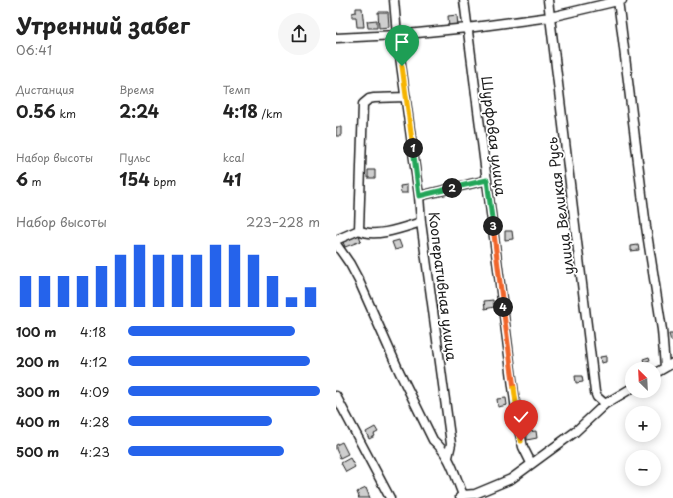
<!DOCTYPE html>
<html lang="ru">
<meta charset="utf-8">
<style>
:root{--surface:#fff;--page:#f6f6f6;--text:#222;--muted:#767676;--accent:#2563eb}
body{margin:0;font-family:"Playpen Sans",sans-serif;background:var(--page);color:var(--text);height:100vh;display:flex;flex-direction:column;font-size:15px;white-space:nowrap}
*{box-sizing:border-box;margin:0}
p{font-size:13px;color:var(--muted)}
.icon{flex:none;width:22px;height:22px;fill:none;stroke:currentColor;stroke-width:2;stroke-linecap:round;stroke-linejoin:round}
.map{position:relative;flex:1;overflow:hidden}
.details{display:flex;flex-direction:column;background:var(--surface);width:336px}
.details>*{flex:none}
.needle{width:26px;rotate:336deg}
.fabs{position:absolute;left:289px;top:362px;display:grid;gap:8px}
.fabs a{display:grid;place-items:center;width:36px;height:36px;border-radius:50%;background:var(--surface);box-shadow:0 2px 10px #0003;font-size:20px}
.pin{position:absolute;display:grid;place-items:center;width:34px;height:34px;color:#fff;margin:-41px -17px;border-radius:50% 50% 50% 0;rotate:-45deg;box-shadow:0 0 4px #0007}
.pin .icon{rotate:45deg}
.km{position:absolute;width:20px;height:20px;margin:-10px;border-radius:50%;background:#222;color:#fff;font-size:11px;line-height:20px;text-align:center}
.round{display:grid;place-items:center;flex:none;width:42px;height:42px;border-radius:21px;background:var(--page)}
.overview{display:flex;align-items:center;justify-content:space-between;height:68px;padding:0 16px}
h1{font-size:22px;font-weight:700;line-height:30px}
.figures{display:grid;grid-template-columns:repeat(3,1fr);gap:6px;height:68px;padding:4px 16px}
.figures div{display:grid;align-content:center}
.figures b{font-size:17px;font-weight:700}
.figures small{font-size:11px;font-weight:400}
.figures p{font-size:11px}
.chart{height:112px;padding:8px 16px}
.chart p{display:flex;justify-content:space-between}
.chart svg{width:100%;height:72px;margin-top:4px;stroke:var(--accent);stroke-width:6}
ul{padding:0 16px;list-style:none;font-size:13px}
li{display:grid;grid-template-columns:64px 48px 1fr;align-items:center;height:30px}
li i{height:10px;border-radius:5px;background:var(--accent)}
main{display:flex;flex:1;min-height:0}
.map>svg:first-child{display:block}
.building{fill:#cecece;stroke:#1c1c1c}
.lines{fill:none;stroke-linecap:round;stroke-linejoin:round}
.minor-casing{stroke:#1c1c1c;stroke-width:11}
.minor{stroke:#fff;stroke-width:8}
.split-1-casing{stroke:#fff;stroke-width:8}
.split-2-casing{stroke:#fff;stroke-width:8}
.split-3-casing{stroke:#fff;stroke-width:8}
.split-4-casing{stroke:#fff;stroke-width:8}
.split-5-casing{stroke:#fff;stroke-width:8}
.split-6-casing{stroke:#fff;stroke-width:8}
.split-1{stroke:#f5b400;stroke-width:5}
.split-2{stroke:#22a559;stroke-width:5}
.split-3{stroke:#22a559;stroke-width:5}
.split-4{stroke:#f0652b;stroke-width:5}
.split-5{stroke:#f0652b;stroke-width:5}
.split-6{stroke:#f5b400;stroke-width:5}
.labels{text-anchor:middle;dominant-baseline:central;stroke-width:3.5;stroke-linejoin:round;paint-order:stroke}
.street-label{font-size:14px;fill:#1c1c1c;stroke:#fff}
</style>
<main>
<section class="details">
<div class="overview"><div><h1>Утренний забег</h1><p>06:41</p></div><a class="round"><svg class="icon" aria-label="share" viewBox="0 0 24 24"><path d="M12 15V3M7 8l5-5 5 5M5 13v7h14v-7"/></svg></a></div>
<div class="figures">
<div><p>Дистанция</p><b>0.56<small> km</small></b></div>
<div><p>Время</p><b>2:24</b></div>
<div><p>Темп</p><b>4:18<small> /km</small></b></div>
</div>
<div class="figures">
<div><p>Набор высоты</p><b>6<small> m</small></b></div>
<div><p>Пульс</p><b>154<small> bpm</small></b></div>
<div><p>kcal</p><b>41</b></div>
</div>
<div class="chart"><p><span>Набор высоты</span>223–228 m</p>
<svg viewBox="0 0 160 44" preserveAspectRatio="none"><path d="M5 44V25M15 44V25M25 44V25M35 44V25M45 44V19M55 44V12M65 44V6M75 44V12M85 44V12M95 44V12M105 44V6M115 44V6M125 44V12M135 44V25M145 44V38M155 44V32"/></svg>
</div>
<ul>
<li><b>100 m</b>4:18<i style="width:87%"></i></li>
<li><b>200 m</b>4:12<i style="width:95%"></i></li>
<li><b>300 m</b>4:09<i style="width:100%"></i></li>
<li><b>400 m</b>4:28<i style="width:75%"></i></li>
<li><b>500 m</b>4:23<i style="width:81%"></i></li>
</ul>
</section>
<div class="map">
<svg width="337" height="498" viewBox="0 0 337 498">
<rect width="100%" height="100%" fill="#fff"/>
<filter id="ink" filterUnits="userSpaceOnUse"><feTurbulence type="fractalNoise" baseFrequency=".025" numOctaves="2"/><feDisplacementMap in="SourceGraphic" scale="8" xChannelSelector="R" yChannelSelector="G"/><feConvolveMatrix kernelMatrix="1 2 1 2 8 2 1 2 1" color-interpolation-filters="sRGB"/></filter>
<g filter="url(#ink)">
<path class="building" d="M20,8H26L28,27H21L20,17H16V13L20,12Z
M42,12H52L53,27L43,28Z
M121,15L122,27L113,28L112,16Z
M41,20V28H32L31,21Z
M0,127H5V136H0Z
M32,170H39V178H32Z
M71,185V193H65L64,186Z
M169,231H176L177,239L169,240Z
M23,235L25,241L9,247L7,242Z
M63,240L66,248L59,250L56,242Z
M302,245L303,250L295,251V246Z
M157,300L158,307L149,309L148,301Z
M333,334H337V341H335Z
M270,356V362L265,363L264,357Z
M313,357L314,360L308,362L307,359Z
M239,376H246L247,382L240,383Z
M170,398L171,405L162,407L161,399Z
M39,427L42,432L38,434L39,436L33,439L30,432Z
M200,431L201,438L191,440V432Z
M6,442L12,454L4,458L0,449V445Z
M14,458L19,467L10,472L5,463Z
M30,488L34,498H22L23,497L21,492Z"/>
<g class="lines">
<defs>
<path id="minor" d="M58,0L61,35L83,196L85,222L115,444L112,457
M128,0L182,426L187,447L195,463
M212,0L259,392L261,397L269,404
M282,0L310,227L326,330L329,367
M0,38L61,35L131,28L214,17L286,0
M83,196L151,180
M23,230L27,104L33,99L38,98L70,97
M0,240L23,230C38,239 69,227 85,222
M0,244L14,264L23,281L63,371L97,440C115,456 118,473 127,495
M318,374L337,363
M0,396L54,498
M124,497L127,495L139,494L175,479L239,432L269,404L296,388"/>
</defs>
<use href="#minor" class="minor-casing"/>
<use href="#minor" class="minor"/>
</g>
</g>
<g class="lines" filter="url(#ink)">
<defs>
<path id="split-1" d="M66,66L77,148"/>
<path id="split-2" d="M77,148L83,196L116,188"/>
<path id="split-3" d="M116,188L151,180L157,226"/>
<path id="split-4" d="M157,226L167,307"/>
<path id="split-5" d="M167,307L178,388"/>
<path id="split-6" d="M178,388L185,441"/>
</defs>
<use href="#split-1" class="split-1-casing"/>
<use href="#split-2" class="split-2-casing"/>
<use href="#split-3" class="split-3-casing"/>
<use href="#split-4" class="split-4-casing"/>
<use href="#split-5" class="split-5-casing"/>
<use href="#split-6" class="split-6-casing"/>
<use href="#split-1" class="split-1"/>
<use href="#split-2" class="split-2"/>
<use href="#split-3" class="split-3"/>
<use href="#split-4" class="split-4"/>
<use href="#split-5" class="split-5"/>
<use href="#split-6" class="split-6"/>
</g>
<g class="labels">
<g class="street-label">
<text transform="translate(158 136) rotate(83)">Шурфовая улица</text>
<text transform="translate(224 206) rotate(-97)">улица Великая Русь</text>
<text transform="translate(107 286) rotate(83)">Кооперативная улица</text>
</g>
</g>
</svg>
<div class="fabs">
<a><svg class="needle" viewBox="-14 -14 28 28"><path d="M0-13l5 13h-10z" fill="#e53935"/><path d="M0 13l5-13h-10z" fill="#767676"/></svg></a>
<a>+</a>
<a>−</a>
</div>
<div class="pin" style="left:66px;top:66px;background:#1e9e55"><svg class="icon" aria-label="arrive" viewBox="0 0 24 24"><path d="M6 21V4h12l-3 4 3 4H6"/></svg></div>
<div class="pin" style="left:185px;top:441px;background:#d93025"><svg class="icon" aria-label="check" viewBox="0 0 24 24"><path d="M5 12l5 5 9-10"/></svg></div>
<b class="km" style="left:77px;top:148px">1</b>
<b class="km" style="left:116px;top:188px">2</b>
<b class="km" style="left:157px;top:226px">3</b>
<b class="km" style="left:167px;top:307px">4</b>
</div>
</main>
